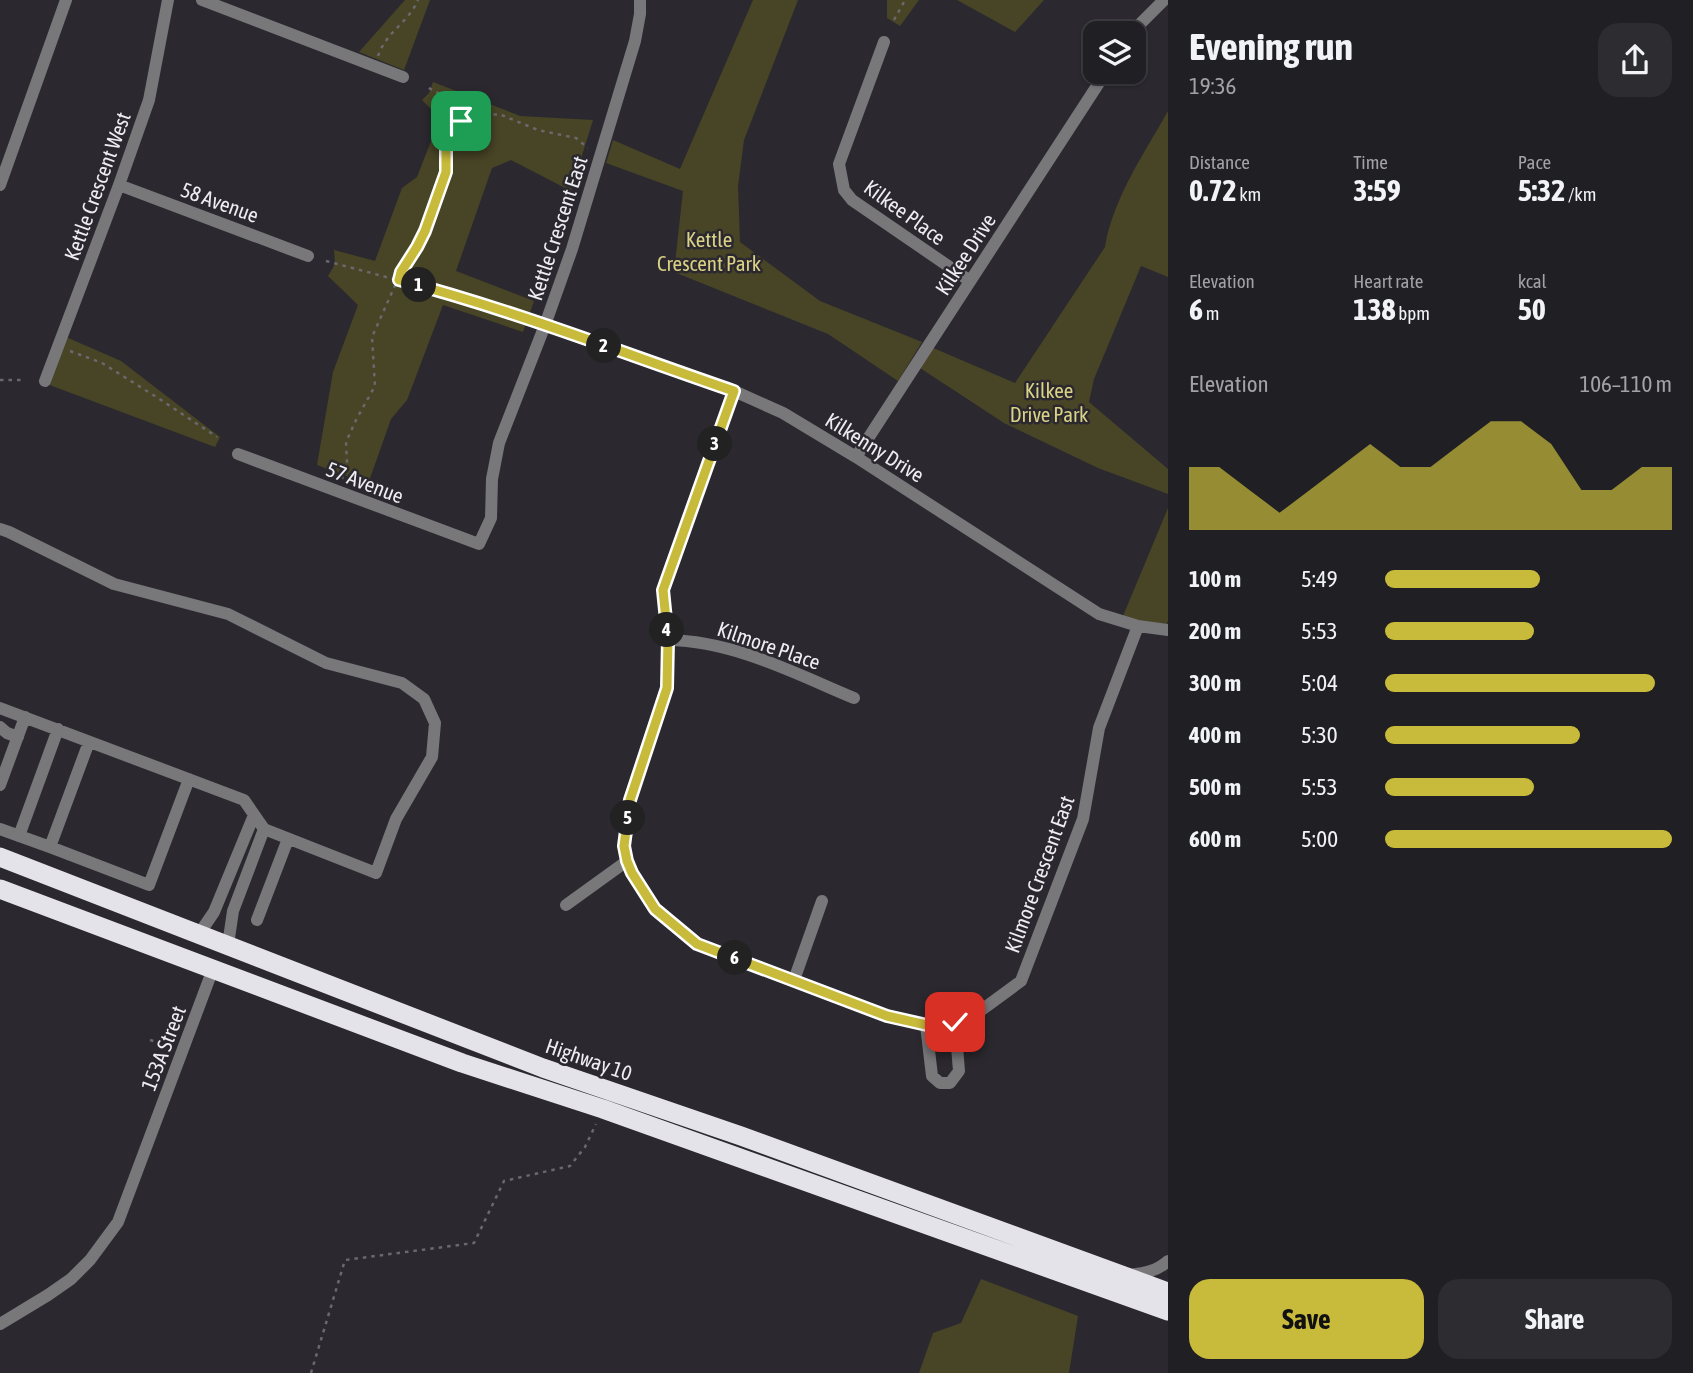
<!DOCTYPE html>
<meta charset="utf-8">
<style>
:root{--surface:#201f23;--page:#2d2c30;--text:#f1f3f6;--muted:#a2a2a6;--line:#3d3d41;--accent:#c8bb3b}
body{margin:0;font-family:"Asap Condensed",sans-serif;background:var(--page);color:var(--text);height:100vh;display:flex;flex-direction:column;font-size:26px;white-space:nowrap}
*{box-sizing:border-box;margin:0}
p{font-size:23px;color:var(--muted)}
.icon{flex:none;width:38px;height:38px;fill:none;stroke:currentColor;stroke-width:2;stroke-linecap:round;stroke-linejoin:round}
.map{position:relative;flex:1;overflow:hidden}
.side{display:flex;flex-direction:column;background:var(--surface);width:525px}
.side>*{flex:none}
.fabs{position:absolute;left:1083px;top:21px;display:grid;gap:14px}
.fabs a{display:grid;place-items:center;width:63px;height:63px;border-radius:14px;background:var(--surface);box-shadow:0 2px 5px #0004,0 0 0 2px var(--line);font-size:35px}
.pin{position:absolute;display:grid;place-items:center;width:60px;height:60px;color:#fff;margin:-30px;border-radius:14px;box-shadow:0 4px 10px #0006}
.km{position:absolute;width:35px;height:35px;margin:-18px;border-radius:50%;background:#222;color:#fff;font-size:19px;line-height:35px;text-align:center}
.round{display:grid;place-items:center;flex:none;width:74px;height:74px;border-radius:21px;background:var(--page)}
.summary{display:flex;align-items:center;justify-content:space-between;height:119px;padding:0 21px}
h1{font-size:38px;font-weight:700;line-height:52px}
.stats{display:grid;grid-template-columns:repeat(3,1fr);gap:10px;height:119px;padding:7px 21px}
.stats div{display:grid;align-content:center}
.stats b{font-size:30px;font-weight:700}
.stats small{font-size:19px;font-weight:400}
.stats p{font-size:19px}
.chart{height:196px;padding:14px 21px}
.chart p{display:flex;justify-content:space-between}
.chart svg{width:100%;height:126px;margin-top:7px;fill:var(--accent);opacity:.7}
.cta{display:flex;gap:14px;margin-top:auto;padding:14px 21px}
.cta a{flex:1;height:80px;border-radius:21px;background:var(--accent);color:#111;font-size:28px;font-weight:700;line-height:80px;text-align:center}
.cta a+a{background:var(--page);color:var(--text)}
ul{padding:0 21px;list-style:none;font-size:23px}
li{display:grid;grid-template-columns:112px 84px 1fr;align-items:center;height:52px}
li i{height:18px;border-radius:9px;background:var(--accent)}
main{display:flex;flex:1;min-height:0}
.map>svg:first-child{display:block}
.green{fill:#484426}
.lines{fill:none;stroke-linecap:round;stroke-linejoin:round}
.path{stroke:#6a686d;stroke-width:2.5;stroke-dasharray:3.5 5;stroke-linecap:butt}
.minor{stroke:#78777a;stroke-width:12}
.highway{stroke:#e5e3ea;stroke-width:19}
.route-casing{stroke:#fff;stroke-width:14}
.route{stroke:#c8bb3b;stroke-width:9}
.labels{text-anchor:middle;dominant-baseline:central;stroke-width:5;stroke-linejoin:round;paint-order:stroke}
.street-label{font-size:21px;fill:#eeedf1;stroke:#2b292f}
.park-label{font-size:21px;fill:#dad285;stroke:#2b292f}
</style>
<main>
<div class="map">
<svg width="1168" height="1373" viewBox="0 0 1168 1373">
<rect width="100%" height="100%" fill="#2b292f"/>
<path class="green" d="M405,0H430L404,70L359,52Z
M753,0H798L744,140L738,186L740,242L820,301L922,342L898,381L828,334L674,272L683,191L606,163L613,140L680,169Z
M887,0H919L900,26L887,18Z
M957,0H1044L1015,32Z
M433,82L520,116L593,120L571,191L511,160L492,168L456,271L534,301L523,332L443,305L407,400L391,419L368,484L317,465L333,372L358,305L328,276L335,264L334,250L375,261L402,188L417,177L440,118L422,100L429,93Z
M1168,111V277L1141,266L1094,379L1089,402L1168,469V494L1098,468L1004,423L920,368L931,347L1015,383L1105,247C1113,198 1144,154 1168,111Z
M66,337L121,361L220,437L215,447L47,384Z
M1168,508V621L1166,626L1141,622L1123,616Z
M981,1279L1078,1316L1069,1373H919L933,1333L961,1323Z"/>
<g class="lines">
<path class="path" d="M894,20L905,0
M378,56C386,32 409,22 418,0
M461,121L473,122L485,116L499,114L538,130L576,138L588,148
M326,261L454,295L535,321
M70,351L102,363L158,398L217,437
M0,380H23
M342,479L347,462L346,442L356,420L375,386L372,337L401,272L425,231L446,171V148L461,125V112L455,102L427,87
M150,1040L160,1043
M311,1373L345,1260L474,1243L504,1181L570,1166L585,1147L596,1124"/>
<path class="minor" d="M202,0L403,77
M1131,33L1164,0
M884,42L839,164L844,190L852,200L970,281
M0,185L66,0
M119,185L308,256
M545,325L734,391L783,413L856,457L1099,614L1138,626L1168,630
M45,381L119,185L149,100L168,0
M734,391L663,590L668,640L667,688L630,800L624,846L627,861L632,873L655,909L697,944L887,1016L940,1028L976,1014L1021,981L1083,819L1099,728L1138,626
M238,454L479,544L491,518L492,479L499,443L545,325L572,249L635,41L640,14V0
M856,457L1106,72
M0,529L9,532L114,584L228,614L326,663L402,683L424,699L435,723L432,757L396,819L376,873L264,829L244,800L0,708
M668,640C734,641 794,673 854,698
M0,727L7,733L18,737
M0,785L25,717
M0,829L50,847L149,885L189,779
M19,836L58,729
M50,847L89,742
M566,905L627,861
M257,920L288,839
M199,934L214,912L254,815
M228,945L233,911L264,829
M794,980L822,901
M926,1025L932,1076L940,1083H950L959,1071L955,1022
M1130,1275C1145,1273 1157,1271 1168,1261
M0,1324L48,1295L71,1279L90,1260L118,1222L213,969"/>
<path class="highway" d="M0,857L543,1068L741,1136L1168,1292
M0,889L462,1063L603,1109L1168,1311"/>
</g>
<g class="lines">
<defs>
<path id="route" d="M461,121L458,132L446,148V172L425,231L417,247L401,272L399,280C513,310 623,353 734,391L663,590L668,640L667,688L630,800L624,846L627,861L632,873L655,909L697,944L887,1016L940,1028L955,1022"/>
</defs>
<use href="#route" class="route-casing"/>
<use href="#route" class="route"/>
</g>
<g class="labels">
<g class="street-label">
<text transform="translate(97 186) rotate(-70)">Kettle Crescent West</text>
<text transform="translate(220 202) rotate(20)">58 Avenue</text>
<text transform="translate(905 212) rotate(36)">Kilkee Place</text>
<text transform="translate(557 228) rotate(-72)">Kettle Crescent East</text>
<text transform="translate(965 254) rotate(-57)">Kilkee Drive</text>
<text transform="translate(875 447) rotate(32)">Kilkenny Drive</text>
<text transform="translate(365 482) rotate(21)">57 Avenue</text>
<text transform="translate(769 645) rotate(19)">Kilmore Place</text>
<text transform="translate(1039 874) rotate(-70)">Kilmore Crescent East</text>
<text transform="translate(163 1048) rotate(-69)">153A Street</text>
<text transform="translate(589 1059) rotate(19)">Highway 10</text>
</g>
<g class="park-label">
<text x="709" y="239">Kettle<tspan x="709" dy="24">Crescent Park</tspan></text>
<text x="1049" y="390">Kilkee<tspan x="1049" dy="24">Drive Park</tspan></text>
</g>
</g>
</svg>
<div class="fabs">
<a><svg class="icon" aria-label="layers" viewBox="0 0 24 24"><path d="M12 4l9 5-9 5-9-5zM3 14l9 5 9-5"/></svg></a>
</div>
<div class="pin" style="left:461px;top:121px;background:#1e9e55"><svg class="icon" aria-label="arrive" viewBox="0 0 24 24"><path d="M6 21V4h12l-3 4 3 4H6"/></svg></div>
<div class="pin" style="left:955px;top:1022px;background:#d93025"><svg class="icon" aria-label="check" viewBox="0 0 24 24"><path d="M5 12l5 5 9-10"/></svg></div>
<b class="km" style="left:419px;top:285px">1</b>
<b class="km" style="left:604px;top:346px">2</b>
<b class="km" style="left:715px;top:444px">3</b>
<b class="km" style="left:667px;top:630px">4</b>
<b class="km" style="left:628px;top:818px">5</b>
<b class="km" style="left:735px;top:958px">6</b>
</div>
<section class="side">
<div class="summary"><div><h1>Evening run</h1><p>19:36</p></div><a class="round"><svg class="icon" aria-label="share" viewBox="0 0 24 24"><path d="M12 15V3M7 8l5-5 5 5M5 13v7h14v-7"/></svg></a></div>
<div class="stats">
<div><p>Distance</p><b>0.72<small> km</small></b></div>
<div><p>Time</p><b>3:59</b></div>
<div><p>Pace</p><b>5:32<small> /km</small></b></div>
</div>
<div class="stats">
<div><p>Elevation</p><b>6<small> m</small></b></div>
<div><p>Heart rate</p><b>138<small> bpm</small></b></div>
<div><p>kcal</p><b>50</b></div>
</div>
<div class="chart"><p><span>Elevation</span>106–110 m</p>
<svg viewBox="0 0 160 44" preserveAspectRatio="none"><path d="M0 44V22L10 22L20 30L30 38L40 30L50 22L60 14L70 22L80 22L90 14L100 6L110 6L120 14L130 30L140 30L150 22L160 22V44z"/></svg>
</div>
<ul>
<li><b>100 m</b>5:49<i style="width:54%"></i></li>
<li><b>200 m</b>5:53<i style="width:52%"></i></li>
<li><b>300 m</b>5:04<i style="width:94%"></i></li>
<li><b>400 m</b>5:30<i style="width:68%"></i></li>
<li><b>500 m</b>5:53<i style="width:52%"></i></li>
<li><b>600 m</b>5:00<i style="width:100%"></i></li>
</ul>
<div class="cta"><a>Save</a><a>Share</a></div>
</section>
</main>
